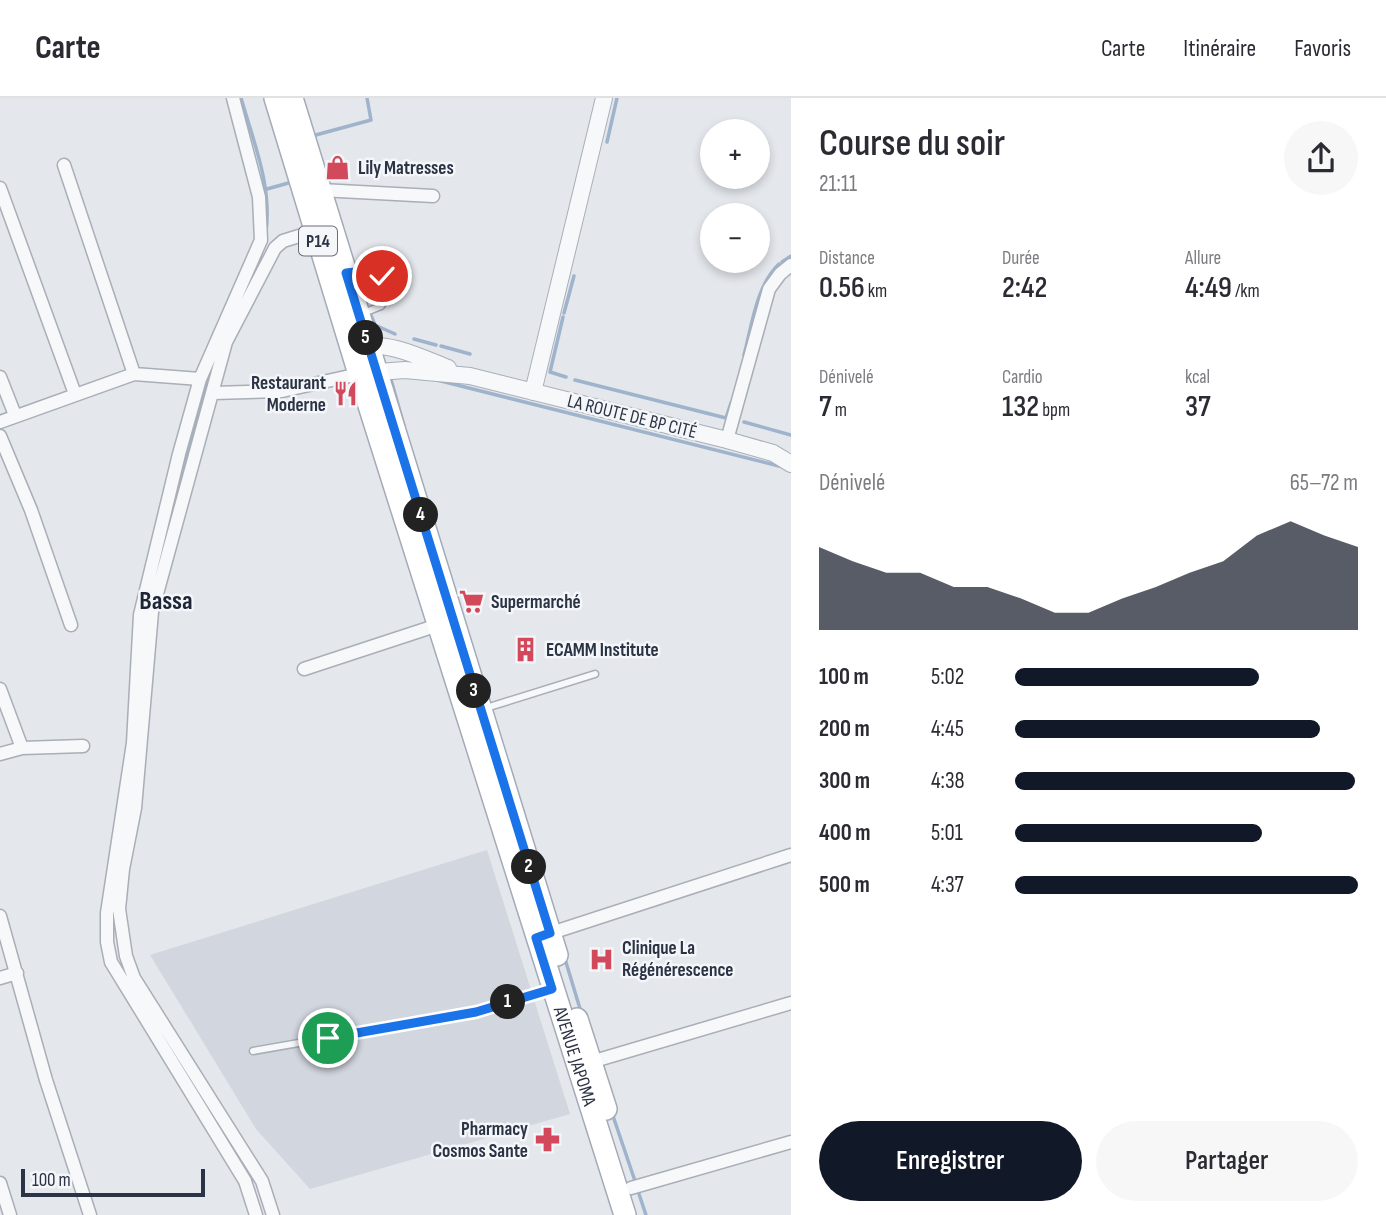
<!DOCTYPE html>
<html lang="fr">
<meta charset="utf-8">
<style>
:root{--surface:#fff;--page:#f7f7f7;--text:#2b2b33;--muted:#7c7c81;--line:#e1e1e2;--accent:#111827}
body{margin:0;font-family:"Sofia Sans Condensed",sans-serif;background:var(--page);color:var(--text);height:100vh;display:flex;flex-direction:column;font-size:26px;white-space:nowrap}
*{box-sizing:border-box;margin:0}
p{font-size:23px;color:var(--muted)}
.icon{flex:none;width:38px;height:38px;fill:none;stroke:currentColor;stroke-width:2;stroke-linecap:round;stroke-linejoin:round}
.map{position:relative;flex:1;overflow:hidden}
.details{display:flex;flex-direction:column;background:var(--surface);width:595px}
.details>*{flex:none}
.fabs{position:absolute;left:700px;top:21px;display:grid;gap:14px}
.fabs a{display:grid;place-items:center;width:70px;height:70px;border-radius:50%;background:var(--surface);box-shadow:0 4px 10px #0003;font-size:35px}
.scale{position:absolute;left:21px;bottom:18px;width:184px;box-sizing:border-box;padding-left:7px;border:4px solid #2b3445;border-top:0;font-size:19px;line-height:24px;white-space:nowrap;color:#2b3445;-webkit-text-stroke:5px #f4f6f9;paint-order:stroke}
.pin{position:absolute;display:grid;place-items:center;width:60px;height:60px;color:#fff;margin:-30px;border:4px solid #fff;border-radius:50%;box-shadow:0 2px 7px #0007}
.km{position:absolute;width:35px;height:35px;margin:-18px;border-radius:50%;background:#222;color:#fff;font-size:19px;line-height:35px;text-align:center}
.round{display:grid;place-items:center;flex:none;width:74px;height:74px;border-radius:37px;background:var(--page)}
.overview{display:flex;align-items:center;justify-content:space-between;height:119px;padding:0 28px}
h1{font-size:38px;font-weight:600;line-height:52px}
.stats{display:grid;grid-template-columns:repeat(3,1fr);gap:10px;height:119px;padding:7px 28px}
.stats div{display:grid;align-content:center}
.stats b{font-size:30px;font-weight:600}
.stats small{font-size:19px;font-weight:400}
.stats p{font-size:19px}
.chart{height:196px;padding:14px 28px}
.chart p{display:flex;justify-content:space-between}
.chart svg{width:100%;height:126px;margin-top:7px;fill:var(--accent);opacity:.7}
.cta{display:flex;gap:14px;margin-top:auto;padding:14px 28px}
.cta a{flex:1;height:80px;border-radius:42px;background:var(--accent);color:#fff;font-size:28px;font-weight:600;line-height:80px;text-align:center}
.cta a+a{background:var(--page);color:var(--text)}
ul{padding:0 28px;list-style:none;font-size:23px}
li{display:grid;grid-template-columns:112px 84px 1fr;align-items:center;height:52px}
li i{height:18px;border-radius:9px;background:var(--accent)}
header{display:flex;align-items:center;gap:42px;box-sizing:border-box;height:98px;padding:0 35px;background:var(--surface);border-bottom:2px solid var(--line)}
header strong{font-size:33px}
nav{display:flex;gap:38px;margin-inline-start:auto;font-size:24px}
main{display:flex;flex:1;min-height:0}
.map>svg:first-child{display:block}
.built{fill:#d2d6de}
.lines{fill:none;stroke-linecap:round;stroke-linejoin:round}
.stream{stroke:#9fb4cc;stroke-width:3.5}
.service-casing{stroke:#a9aeb7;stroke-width:9}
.minor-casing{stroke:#a9aeb7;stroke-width:15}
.tertiary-casing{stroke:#a9aeb7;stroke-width:18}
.primary-casing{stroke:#a3abb8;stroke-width:24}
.service{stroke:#f7f8fa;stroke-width:6}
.minor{stroke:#f7f8fa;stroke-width:12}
.tertiary{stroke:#f7f8fa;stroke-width:16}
.primary{stroke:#fff;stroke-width:21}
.route-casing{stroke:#fff;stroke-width:14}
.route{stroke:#1a73e8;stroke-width:9}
.labels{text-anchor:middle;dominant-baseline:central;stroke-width:5;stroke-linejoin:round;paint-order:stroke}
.shield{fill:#f4f6f9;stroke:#676e7b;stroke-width:2}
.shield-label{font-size:18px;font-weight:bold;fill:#2b3445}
.poi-label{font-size:19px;font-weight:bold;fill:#2b3445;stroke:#f4f6f9;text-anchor:start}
.street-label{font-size:19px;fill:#2b3445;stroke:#f4f6f9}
.district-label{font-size:26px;font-weight:bold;fill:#1d2536;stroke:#f4f6f9}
</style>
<header>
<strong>Carte</strong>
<nav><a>Carte</a><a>Itinéraire</a><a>Favoris</a></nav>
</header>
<main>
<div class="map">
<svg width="791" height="1117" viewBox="0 0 791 1117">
<rect width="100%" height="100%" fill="#e4e7ec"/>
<path class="built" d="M487,752L570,1016L310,1091L256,1031L150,857Z"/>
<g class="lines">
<path class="stream" d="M241,0C254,45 272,88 266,134
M312,38L371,22L367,0
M607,44L617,0
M267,91L292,84
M782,164L791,158
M370,215L375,227L395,236
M564,215L574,178
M563,219L550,274L566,279
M414,241L436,247
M441,248L470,256
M744,257C752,227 756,188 779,166
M390,278L404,328
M437,282L779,368
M575,282L726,320L731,305
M744,324L791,337
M164,442L209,274
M565,861L581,914
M612,1015L635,1083
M639,1096L646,1117"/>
<defs>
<path id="service" d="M350,174C362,173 371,171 382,178
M361,216L381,208L387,199
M486,610L595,576
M253,953L476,914L549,892"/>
<path id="minor" d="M233,0L259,99L261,142L200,281L179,356L140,517L133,645L107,815V844L111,864L245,1083L256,1117
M64,67L134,276
M0,90L75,296
M321,92L433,98
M0,279L15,317
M213,295L282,293L359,276
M0,324L134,276L200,281
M0,338L31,412L71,527
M727,342L769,191L780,176L791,167
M304,571L438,527
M0,591L22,650
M0,656L22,650L83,648
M0,818L46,982L90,1117
M545,837L791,757
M0,880L17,875
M591,964L791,905
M0,1085L10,1117
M631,1090L791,1044
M273,1117L262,1083L134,880L126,858L119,811L123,771L135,710L152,514L226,244L275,150L283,143L315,133"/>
<path id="tertiary" d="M359,249C389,243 420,259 448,270
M365,275L405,272L470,278L727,342L773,355L791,366
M533,294L604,0"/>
<g id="primary">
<path id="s1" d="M275,0L359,276L625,1117"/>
<path d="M292,0L557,857"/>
<path d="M577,921L606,1011"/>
</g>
</defs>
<use href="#service" class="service-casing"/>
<use href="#minor" class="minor-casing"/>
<use href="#tertiary" class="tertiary-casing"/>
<use href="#primary" class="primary-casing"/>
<use href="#service" class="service"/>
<use href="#minor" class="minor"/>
<use href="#tertiary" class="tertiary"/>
<use href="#primary" class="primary"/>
</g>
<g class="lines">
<defs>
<path id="route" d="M328,940L476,914L552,891L536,840L550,835L346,175C360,173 370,171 382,178"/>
</defs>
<use href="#route" class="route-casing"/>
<use href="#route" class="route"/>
</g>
<defs>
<symbol id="shop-bare" viewBox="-9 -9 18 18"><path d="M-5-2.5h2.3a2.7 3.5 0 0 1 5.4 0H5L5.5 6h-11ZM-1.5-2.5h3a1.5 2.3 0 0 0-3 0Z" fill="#d1495b" stroke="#f4f6f9" stroke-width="2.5" paint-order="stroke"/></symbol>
<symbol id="restaurant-bare" viewBox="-9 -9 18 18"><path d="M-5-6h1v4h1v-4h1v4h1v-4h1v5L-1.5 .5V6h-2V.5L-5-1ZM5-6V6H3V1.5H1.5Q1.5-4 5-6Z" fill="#d1495b" stroke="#f4f6f9" stroke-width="2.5" paint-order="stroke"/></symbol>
<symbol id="supermarket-bare" viewBox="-9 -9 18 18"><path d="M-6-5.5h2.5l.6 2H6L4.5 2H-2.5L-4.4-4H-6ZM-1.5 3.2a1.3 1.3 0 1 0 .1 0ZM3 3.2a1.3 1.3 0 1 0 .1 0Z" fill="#d1495b" stroke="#f4f6f9" stroke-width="2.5" paint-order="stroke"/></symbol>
<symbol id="building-bare" viewBox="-9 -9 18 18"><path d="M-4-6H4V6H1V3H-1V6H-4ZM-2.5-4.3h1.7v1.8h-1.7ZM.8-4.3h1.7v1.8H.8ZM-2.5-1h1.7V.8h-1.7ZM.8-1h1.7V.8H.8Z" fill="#d1495b" stroke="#f4f6f9" stroke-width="2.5" paint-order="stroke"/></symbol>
<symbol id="hospital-bare" viewBox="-9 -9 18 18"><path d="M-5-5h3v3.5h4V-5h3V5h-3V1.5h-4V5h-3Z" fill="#d1495b" stroke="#f4f6f9" stroke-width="2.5" paint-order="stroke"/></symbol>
<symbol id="pharmacy-bare" viewBox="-9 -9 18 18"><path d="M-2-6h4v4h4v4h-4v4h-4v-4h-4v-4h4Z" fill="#d1495b" stroke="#f4f6f9" stroke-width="2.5" paint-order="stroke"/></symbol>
</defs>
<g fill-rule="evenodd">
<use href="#shop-bare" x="320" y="52" width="35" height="35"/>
<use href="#restaurant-bare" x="328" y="278" width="35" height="35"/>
<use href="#supermarket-bare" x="454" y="486" width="35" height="35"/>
<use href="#building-bare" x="508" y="534" width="35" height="35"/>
<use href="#hospital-bare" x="584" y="844" width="35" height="35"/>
<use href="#pharmacy-bare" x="530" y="1024" width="35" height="35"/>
</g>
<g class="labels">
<rect class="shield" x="299" y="128.5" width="38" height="29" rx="5"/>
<g class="shield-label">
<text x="318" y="143">P14</text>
</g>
<g class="poi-label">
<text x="358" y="70">Lily Matresses</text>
<text x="326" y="285" text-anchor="end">Restaurant<tspan x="326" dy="22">Moderne</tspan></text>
<text x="491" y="504">Supermarché</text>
<text x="546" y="552">ECAMM Institute</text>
<text x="622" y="850">Clinique La<tspan x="622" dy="22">Régénérescence</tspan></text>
<text x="528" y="1031" text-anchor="end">Pharmacy<tspan x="528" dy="22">Cosmos Sante</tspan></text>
</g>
<g class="street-label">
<text transform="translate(632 319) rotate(14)">LA ROUTE DE BP CITÉ</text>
<text stroke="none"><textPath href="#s1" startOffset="1004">AVENUE JAPOMA</textPath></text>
</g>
<g class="district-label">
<text x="166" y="503">Bassa</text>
</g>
</g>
</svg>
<div class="fabs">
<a>+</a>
<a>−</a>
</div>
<div class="scale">100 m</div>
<div class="pin" style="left:328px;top:940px;background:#1e9e55"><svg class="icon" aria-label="arrive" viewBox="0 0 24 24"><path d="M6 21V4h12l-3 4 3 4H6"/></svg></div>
<div class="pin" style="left:382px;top:178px;background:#d93025"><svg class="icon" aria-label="check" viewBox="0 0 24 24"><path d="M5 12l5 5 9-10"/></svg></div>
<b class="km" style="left:508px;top:904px">1</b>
<b class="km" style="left:529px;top:769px">2</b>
<b class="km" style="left:474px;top:593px">3</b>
<b class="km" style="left:421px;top:417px">4</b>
<b class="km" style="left:366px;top:240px">5</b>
</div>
<section class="details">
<div class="overview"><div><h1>Course du soir</h1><p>21:11</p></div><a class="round"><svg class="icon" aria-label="share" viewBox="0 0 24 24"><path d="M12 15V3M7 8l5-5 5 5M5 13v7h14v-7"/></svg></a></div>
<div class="stats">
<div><p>Distance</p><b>0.56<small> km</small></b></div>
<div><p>Durée</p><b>2:42</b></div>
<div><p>Allure</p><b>4:49<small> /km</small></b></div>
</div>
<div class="stats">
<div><p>Dénivelé</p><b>7<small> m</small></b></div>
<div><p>Cardio</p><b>132<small> bpm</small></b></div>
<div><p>kcal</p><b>37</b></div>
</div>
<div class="chart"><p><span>Dénivelé</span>65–72 m</p>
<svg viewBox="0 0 160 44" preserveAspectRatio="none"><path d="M0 44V15L10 20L20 24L30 24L40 29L50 29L60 33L70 38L80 38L90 33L100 29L110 24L120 20L130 11L140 6L150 11L160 15V44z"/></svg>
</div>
<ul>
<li><b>100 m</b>5:02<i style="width:71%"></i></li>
<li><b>200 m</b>4:45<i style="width:89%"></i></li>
<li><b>300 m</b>4:38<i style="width:99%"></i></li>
<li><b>400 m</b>5:01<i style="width:72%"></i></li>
<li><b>500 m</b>4:37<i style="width:100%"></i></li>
</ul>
<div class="cta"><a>Enregistrer</a><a>Partager</a></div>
</section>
</main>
